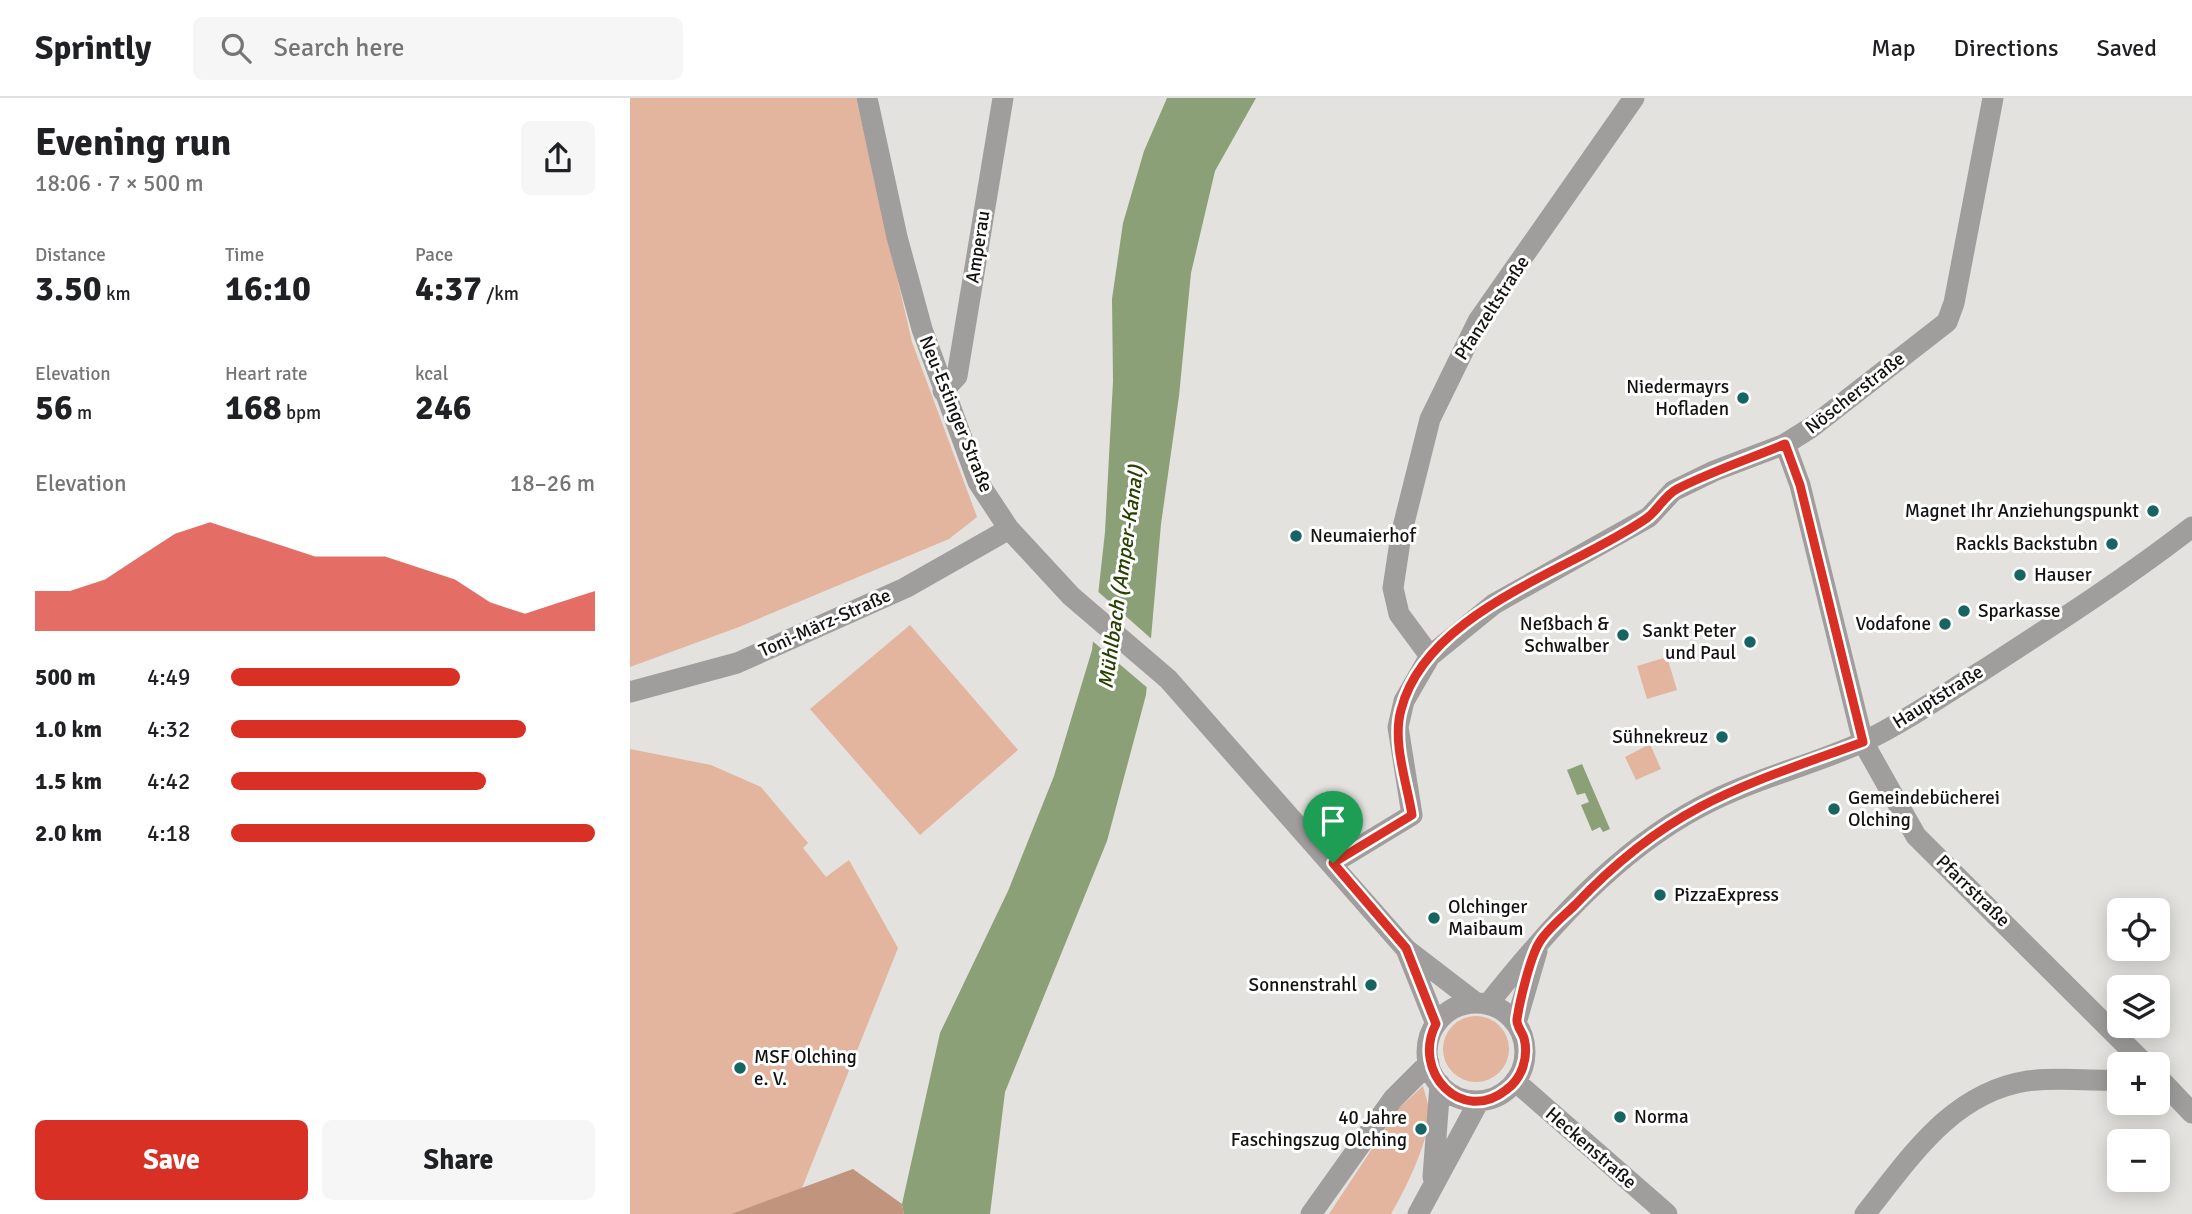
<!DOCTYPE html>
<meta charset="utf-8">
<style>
:root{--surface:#fff;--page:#f6f6f6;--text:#202124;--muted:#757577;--line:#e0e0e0;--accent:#d93025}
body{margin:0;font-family:Signika,sans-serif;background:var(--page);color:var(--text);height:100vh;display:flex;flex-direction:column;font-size:26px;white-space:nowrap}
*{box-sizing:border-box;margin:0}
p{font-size:23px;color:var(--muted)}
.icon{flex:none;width:38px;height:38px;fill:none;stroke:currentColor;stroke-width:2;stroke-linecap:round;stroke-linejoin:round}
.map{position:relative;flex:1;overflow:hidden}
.drawer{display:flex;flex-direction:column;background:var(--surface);width:630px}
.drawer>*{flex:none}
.controls{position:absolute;left:1477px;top:800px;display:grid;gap:14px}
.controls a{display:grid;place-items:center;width:63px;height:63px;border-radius:10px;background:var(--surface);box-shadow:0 4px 18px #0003;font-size:35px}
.pin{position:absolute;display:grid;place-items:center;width:60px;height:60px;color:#fff;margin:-72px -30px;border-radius:50% 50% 50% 0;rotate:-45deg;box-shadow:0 0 7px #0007}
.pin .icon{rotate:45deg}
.round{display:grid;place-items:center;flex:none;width:74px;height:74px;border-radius:10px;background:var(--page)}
.summary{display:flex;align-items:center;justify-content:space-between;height:119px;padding:0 35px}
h1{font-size:38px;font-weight:800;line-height:52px}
.figures{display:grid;grid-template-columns:repeat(3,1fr);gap:10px;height:119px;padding:7px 35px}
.figures div{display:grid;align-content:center}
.figures b{font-size:35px;font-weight:800}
.figures small{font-size:19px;font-weight:400}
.figures p{font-size:19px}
.chart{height:196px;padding:14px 35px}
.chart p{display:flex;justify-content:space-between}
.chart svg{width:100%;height:126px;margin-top:7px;fill:var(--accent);opacity:.7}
.button{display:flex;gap:14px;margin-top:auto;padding:14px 35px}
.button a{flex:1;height:80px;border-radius:10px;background:var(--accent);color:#fff;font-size:28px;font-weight:800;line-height:80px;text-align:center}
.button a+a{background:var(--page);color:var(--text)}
ul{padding:0 35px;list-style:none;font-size:23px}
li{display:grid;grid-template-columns:112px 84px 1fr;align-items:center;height:52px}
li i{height:18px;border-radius:9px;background:var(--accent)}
header{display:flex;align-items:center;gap:42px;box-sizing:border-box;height:98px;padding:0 35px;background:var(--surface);border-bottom:2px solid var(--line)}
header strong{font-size:33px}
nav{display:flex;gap:38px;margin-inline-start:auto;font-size:24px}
.search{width:490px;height:63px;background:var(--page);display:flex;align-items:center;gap:18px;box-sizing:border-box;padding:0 24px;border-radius:10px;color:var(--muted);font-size:26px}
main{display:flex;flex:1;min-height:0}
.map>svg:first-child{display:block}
.green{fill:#e3b49e}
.forest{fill:#c1947e}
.water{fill:#8ca077}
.pier{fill:#e3e2de}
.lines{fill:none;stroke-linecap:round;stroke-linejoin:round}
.minor{stroke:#a09e9d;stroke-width:21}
.route-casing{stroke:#fff;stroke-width:14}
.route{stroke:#d93025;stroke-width:9}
.poi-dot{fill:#176562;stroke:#fff;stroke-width:2.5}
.labels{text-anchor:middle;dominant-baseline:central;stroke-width:6;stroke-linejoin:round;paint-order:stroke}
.street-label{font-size:19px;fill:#131312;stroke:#fff}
.poi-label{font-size:19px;fill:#131312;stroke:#fff;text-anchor:end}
.water-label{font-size:21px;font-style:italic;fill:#284000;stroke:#fff}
</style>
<header>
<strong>Sprintly</strong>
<div class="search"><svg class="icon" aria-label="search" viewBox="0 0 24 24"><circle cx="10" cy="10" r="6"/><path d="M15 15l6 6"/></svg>Search here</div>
<nav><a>Map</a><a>Directions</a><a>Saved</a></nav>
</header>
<main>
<section class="drawer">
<div class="summary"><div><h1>Evening run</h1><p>18:06 · 7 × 500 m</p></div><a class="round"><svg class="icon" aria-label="share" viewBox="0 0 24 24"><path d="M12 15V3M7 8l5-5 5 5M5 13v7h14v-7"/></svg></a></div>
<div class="figures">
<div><p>Distance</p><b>3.50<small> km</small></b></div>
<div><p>Time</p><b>16:10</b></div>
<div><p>Pace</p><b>4:37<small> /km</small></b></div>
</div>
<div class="figures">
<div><p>Elevation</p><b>56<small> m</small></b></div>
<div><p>Heart rate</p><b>168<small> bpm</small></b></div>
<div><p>kcal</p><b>246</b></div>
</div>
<div class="chart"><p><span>Elevation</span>18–26 m</p>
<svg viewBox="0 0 160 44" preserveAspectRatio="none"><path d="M0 44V30L10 30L20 26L30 18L40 10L50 6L60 10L70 14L80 18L90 18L100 18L110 22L120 26L130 34L140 38L150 34L160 30V44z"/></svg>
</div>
<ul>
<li><b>500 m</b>4:49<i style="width:63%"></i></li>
<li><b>1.0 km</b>4:32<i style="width:81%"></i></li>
<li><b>1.5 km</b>4:42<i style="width:70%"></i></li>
<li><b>2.0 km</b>4:18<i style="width:100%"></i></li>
</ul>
<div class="button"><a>Save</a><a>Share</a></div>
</section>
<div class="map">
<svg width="1562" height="1116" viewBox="0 0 1562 1116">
<rect width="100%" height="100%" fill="#e3e2de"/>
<path class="green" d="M0,0H226L282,244L347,419L319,441L109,529L0,569Z
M280,527L388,652L290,737L180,611Z
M1037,559L1047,592L1017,601L1007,568Z
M1020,646L1031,671L1006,682L995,659Z
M0,651L81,667L131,689L178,745L173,750L196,779L219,762L268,850L172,1090L101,1116H0Z
M813 951a33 33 0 1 1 66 0a33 33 0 1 1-66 0Z
M793,988C795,996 799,1007 799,1015C799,1044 775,1092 761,1116H699L769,1010Z"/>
<path class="forest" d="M223,1071L272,1106L274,1116H101Z"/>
<path class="water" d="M537,0H626L585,73L561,175L549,298L531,426L516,597L477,743L375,994L360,1116H274L272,1106L310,935L378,793L424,678L462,552L475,434L483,283L482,201L493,125L514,53Z
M952,666L980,731L973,734L970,729L962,733L951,707L959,704L955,695L947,697L937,672Z"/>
<path class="pier" d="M465,491L525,544L520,592L460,541Z"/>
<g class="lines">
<path class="minor" d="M237,0L267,139L292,231L348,384L379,431L441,498L538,581L776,851L845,904
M313,293L327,278L373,0
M1155,346L1170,387L1233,644L1286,738L1515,966
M800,558L769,516L763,490L771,437L800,321L848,223L1004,0
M0,594L107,565L275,490L379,431
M703,765L782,717L768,629L774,603L800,558L864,506L1019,419L1043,393L1084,373L1155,346L1182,329L1317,224L1324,205L1363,0
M776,851L806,926
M797 954a49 49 0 1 1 98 0a49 49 0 1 1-98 0Z
M858,906C918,831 985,754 1070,709C1122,681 1180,668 1233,644C1275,624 1313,597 1352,573C1423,527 1495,481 1562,429
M886,925L907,853
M1528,979L1562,1015
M885,983L1037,1116
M803,1079L810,986
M681,1116L763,1001L799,965
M788,1116L849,1003
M1235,1116C1280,1060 1321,995 1397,983C1427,979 1459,983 1489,982"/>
</g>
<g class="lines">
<defs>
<path id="route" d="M1155,346L1170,387L1233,644C1179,664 1121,682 1070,709C1023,734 982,768 946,806C934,818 917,831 909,845C900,860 890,902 887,921C886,927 892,934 894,940C899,959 892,981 876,992C832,1027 781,974 806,926L776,850L703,765L782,717C777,685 762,644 771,612C796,513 941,473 1017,420C1028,412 1035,397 1047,391C1082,373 1119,361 1155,346Z"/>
</defs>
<use href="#route" class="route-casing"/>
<use href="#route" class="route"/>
</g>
<g class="poi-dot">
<circle cx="1113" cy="300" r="7"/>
<circle cx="1523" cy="413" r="7"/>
<circle cx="666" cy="438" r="7"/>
<circle cx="1482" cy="446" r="7"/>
<circle cx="1390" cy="477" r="7"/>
<circle cx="1334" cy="513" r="7"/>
<circle cx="1315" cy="526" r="7"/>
<circle cx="993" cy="537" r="7"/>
<circle cx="1120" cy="544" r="7"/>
<circle cx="1092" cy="639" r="7"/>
<circle cx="1204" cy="711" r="7"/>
<circle cx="1030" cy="797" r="7"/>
<circle cx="804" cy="820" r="7"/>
<circle cx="741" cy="887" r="7"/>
<circle cx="110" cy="970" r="7"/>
<circle cx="990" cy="1019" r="7"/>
<circle cx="791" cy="1031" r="7"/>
</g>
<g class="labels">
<g class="street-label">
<text transform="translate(348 149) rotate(-81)">Amperau</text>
<text transform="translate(862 210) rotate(-57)">Pfanzeltstraße</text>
<text transform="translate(1225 295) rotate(-38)">Nöscherstraße</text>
<text transform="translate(326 316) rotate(68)">Neu-Estinger Straße</text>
<text transform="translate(195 525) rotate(-24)">Toni-März-Straße</text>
<text transform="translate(1308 599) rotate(-32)">Hauptstraße</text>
<text transform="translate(1343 793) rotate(44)">Pfarrstraße</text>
<text transform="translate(961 1050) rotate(41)">Heckenstraße</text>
</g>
<g class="poi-label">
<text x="1099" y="289">Niedermayrs<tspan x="1099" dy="22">Hofladen</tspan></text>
<text x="1509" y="413">Magnet Ihr Anziehungspunkt</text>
<text x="680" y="438" text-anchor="start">Neumaierhof</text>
<text x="1468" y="446">Rackls Backstubn</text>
<text x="1404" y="477" text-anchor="start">Hauser</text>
<text x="1348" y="513" text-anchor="start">Sparkasse</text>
<text x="979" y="526">Neßbach &amp;<tspan x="979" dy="22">Schwalber</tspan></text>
<text x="1301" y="526">Vodafone</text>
<text x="1106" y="533">Sankt Peter<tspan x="1106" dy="22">und Paul</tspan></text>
<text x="1078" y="639">Sühnekreuz</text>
<text x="1218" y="700" text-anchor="start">Gemeindebücherei<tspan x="1218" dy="22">Olching</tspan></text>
<text x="1044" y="797" text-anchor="start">PizzaExpress</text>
<text x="818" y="809" text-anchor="start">Olchinger<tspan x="818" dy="22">Maibaum</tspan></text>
<text x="727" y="887">Sonnenstrahl</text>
<text x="124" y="959" text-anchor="start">MSF Olching<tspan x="124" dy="22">e. V.</tspan></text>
<text x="1004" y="1019" text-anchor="start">Norma</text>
<text x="777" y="1020">40 Jahre<tspan x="777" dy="22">Faschingszug Olching</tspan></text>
</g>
<g class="water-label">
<text transform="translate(491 479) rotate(-82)">Mühlbach (Amper-Kanal)</text>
</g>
</g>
</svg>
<div class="controls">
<a><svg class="icon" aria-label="locate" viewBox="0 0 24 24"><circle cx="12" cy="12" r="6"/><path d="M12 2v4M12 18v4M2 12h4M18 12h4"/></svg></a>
<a><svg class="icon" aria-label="layers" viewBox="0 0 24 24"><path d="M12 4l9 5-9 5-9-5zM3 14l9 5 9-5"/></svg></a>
<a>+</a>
<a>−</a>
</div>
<div class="pin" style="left:703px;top:765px;background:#1e9e55"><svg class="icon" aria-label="arrive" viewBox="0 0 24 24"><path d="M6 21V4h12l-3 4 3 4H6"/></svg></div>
</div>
</main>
